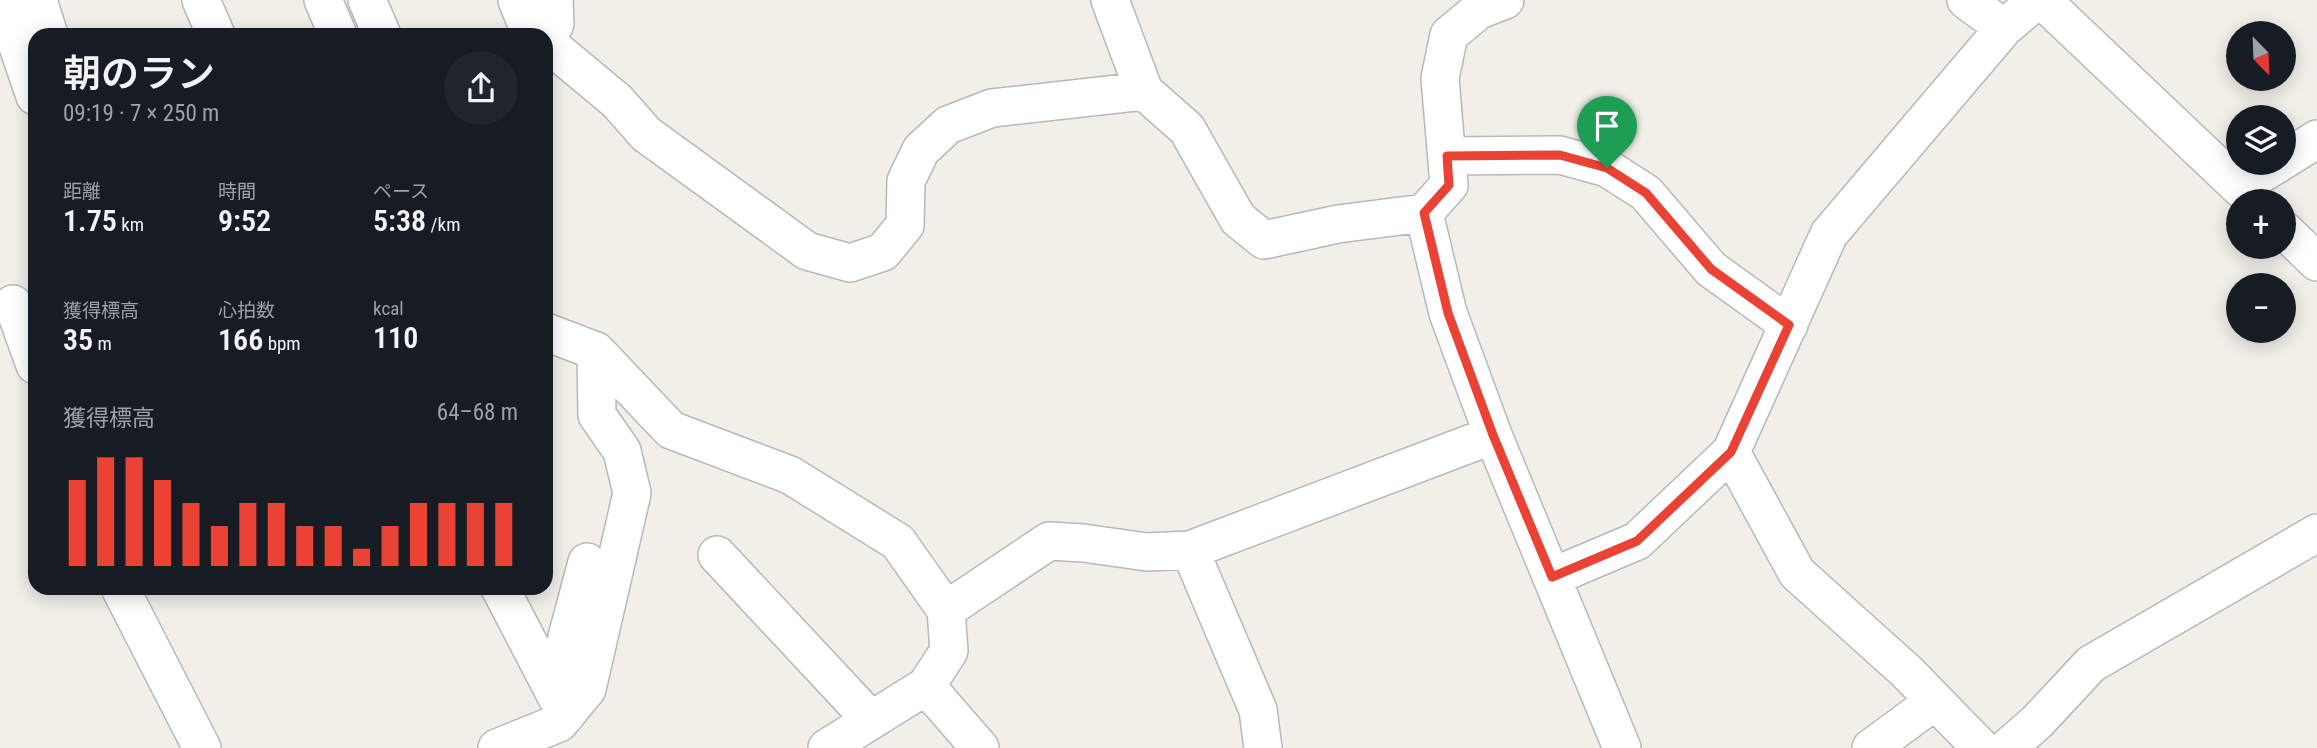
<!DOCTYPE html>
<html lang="ja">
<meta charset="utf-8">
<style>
:root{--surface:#171b24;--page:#20242c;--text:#f1f3f6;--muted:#9ea1a6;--accent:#ea4335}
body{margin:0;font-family:"Roboto Condensed","Noto Sans JP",sans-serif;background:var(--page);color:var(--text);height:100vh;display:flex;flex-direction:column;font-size:26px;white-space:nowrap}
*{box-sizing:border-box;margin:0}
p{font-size:23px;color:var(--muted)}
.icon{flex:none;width:38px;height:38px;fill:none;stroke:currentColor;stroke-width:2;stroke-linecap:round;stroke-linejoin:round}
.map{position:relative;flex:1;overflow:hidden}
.details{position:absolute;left:28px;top:28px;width:525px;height:567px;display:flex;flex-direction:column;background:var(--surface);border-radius:21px;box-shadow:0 4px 18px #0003}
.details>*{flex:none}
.needle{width:46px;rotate:157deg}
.tools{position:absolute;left:2226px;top:21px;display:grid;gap:14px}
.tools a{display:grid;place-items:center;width:70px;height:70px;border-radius:50%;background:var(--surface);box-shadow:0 4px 18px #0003;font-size:35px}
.pin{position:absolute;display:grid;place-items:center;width:60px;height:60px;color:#fff;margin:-72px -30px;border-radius:50% 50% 50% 0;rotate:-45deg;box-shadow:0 0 7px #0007}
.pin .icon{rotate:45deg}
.round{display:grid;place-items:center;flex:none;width:74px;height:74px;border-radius:37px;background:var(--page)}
.summary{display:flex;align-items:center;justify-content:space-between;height:119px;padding:0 35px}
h1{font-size:38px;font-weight:600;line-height:52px}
.figures{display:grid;grid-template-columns:repeat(3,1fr);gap:10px;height:119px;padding:7px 35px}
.figures div{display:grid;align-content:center}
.figures b{font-size:30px;font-weight:600}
.figures small{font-size:19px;font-weight:400}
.figures p{font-size:19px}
.chart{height:196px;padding:14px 35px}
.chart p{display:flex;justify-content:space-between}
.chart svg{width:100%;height:126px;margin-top:7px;stroke:var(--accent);stroke-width:6}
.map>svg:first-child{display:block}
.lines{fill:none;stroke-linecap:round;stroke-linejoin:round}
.street-casing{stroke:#b5b8bc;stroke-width:40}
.street{stroke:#fff;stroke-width:37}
.route-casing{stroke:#fff;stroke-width:14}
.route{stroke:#ea4335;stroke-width:9}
</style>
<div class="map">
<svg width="2317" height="748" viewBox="0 0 2317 748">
<rect width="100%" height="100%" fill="#f1efe8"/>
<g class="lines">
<defs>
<path id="street" d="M2,0L35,96
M38,0L49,35
M201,0L216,35
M323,0L338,35
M367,0L382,35
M517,0L531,35
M1110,0L1144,91L1187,129L1238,219L1264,240L1338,224L1424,213L1448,313L1493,435L1622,748
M1966,0L2004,28
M2042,0L2254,201
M546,39L555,24L554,0
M546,42L617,101L646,134L807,251L850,263L883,252L905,225L906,181L921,150L948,125L992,108L1144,91
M1447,156L1560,155L1607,168L1646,193L1711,269L1789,325
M2284,160L2317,139
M2239,187L2279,163
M1424,213L1449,185L1440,78L1449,35L1479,10L1505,0
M2284,230L2317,262
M13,304L35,365
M546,332L596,351
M1731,452L1797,573L1907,672L1981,748
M1190,550L1258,710L1263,748
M717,555L871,720
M1552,577L1637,541L1731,452L1829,234L2004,28L2037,0
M120,588L202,748
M500,588L566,715
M553,690L587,562
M497,748L559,723L587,689L632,493L622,451L597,415L596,351L671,430L790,475L898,542L946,610
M827,748L926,686
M980,748L926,686L949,651L946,610L1049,541L1083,543L1147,552L1190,550L1493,435
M1871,748L1935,701
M2007,748L2037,722L2091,664L2317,533"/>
</defs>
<use href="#street" class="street-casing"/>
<use href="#street" class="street"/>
</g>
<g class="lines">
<defs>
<path id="route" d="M1560,155L1607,168L1646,193L1711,269L1789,325L1731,452L1637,541L1552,577L1493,435L1448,313L1424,213L1449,185L1447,156Z"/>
</defs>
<use href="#route" class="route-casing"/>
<use href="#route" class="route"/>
</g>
</svg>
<div class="tools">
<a><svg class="needle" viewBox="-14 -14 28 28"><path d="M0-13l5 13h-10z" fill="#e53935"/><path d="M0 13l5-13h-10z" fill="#9ea1a6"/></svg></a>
<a><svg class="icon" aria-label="layers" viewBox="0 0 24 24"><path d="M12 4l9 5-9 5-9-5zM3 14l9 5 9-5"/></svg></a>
<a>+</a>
<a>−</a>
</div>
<div class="pin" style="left:1607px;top:168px;background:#1e9e55"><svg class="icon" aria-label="arrive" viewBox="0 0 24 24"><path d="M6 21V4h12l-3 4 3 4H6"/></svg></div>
<section class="details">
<div class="summary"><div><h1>朝のラン</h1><p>09:19 · 7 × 250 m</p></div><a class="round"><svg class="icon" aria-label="share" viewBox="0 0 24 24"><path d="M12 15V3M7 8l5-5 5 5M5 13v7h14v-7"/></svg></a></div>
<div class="figures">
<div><p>距離</p><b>1.75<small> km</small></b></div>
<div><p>時間</p><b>9:52</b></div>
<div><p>ペース</p><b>5:38<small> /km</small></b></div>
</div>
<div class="figures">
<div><p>獲得標高</p><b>35<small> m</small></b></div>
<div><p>心拍数</p><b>166<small> bpm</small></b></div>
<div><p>kcal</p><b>110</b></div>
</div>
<div class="chart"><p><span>獲得標高</span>64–68 m</p>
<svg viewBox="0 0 160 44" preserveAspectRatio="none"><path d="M5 44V14M15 44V6M25 44V6M35 44V14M45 44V22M55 44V30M65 44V22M75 44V22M85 44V30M95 44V30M105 44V38M115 44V30M125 44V22M135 44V22M145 44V22M155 44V22"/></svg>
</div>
</section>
</div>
